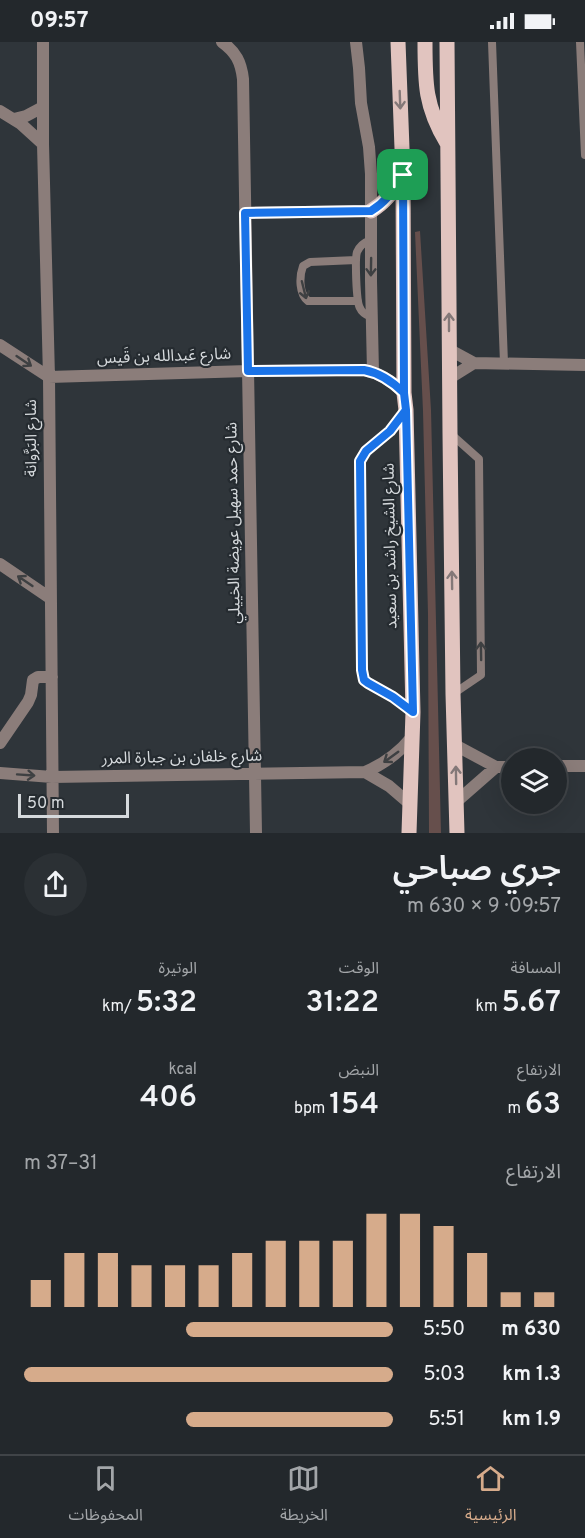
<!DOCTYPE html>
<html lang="ar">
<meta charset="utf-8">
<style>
:root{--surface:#23282c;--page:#2b3034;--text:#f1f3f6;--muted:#a3a6a9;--line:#404448;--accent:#d6ab8b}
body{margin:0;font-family:Overpass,"Noto Sans Arabic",sans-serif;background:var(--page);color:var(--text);direction:rtl;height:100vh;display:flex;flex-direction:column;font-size:22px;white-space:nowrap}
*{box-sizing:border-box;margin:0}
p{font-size:20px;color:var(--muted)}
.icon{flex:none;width:33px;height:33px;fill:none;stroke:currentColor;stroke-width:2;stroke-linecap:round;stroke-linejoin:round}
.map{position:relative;height:791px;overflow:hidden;direction:ltr}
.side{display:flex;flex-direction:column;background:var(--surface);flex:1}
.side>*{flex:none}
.fabs{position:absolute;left:501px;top:706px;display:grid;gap:12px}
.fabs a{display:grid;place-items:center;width:66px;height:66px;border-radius:50%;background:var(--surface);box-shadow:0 6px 24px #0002,0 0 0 2px var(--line);font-size:30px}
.scale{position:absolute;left:18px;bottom:15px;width:111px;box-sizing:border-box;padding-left:6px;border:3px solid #d6dadd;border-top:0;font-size:16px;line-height:21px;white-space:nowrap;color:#d6dadd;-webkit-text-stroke:4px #252b30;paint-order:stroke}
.pin{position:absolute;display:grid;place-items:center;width:51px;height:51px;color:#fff;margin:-26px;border-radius:12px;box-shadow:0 3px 9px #0006}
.round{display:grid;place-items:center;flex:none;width:63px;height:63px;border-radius:32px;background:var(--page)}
.headline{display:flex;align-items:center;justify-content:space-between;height:102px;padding:0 24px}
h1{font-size:33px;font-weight:600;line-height:45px}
.metrics{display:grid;grid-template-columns:repeat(3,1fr);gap:9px;height:102px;padding:6px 24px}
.metrics div{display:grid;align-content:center}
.metrics b{font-size:30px;font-weight:600}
.metrics small{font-size:16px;font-weight:400}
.metrics p{font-size:16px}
.chart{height:168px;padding:12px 24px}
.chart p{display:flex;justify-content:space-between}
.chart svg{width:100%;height:108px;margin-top:6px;stroke:var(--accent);stroke-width:6}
ul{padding:0 24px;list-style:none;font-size:20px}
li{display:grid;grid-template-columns:96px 72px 1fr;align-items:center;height:45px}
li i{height:15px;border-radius:8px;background:var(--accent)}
.status{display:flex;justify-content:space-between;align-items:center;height:42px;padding:0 30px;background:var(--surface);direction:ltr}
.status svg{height:16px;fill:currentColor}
.tab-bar{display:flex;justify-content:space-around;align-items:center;height:84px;border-top:2px solid var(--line);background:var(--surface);font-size:16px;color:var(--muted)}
.tab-bar a{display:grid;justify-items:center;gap:3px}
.tab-bar .selected{color:var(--accent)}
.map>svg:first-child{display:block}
.green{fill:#664f4c}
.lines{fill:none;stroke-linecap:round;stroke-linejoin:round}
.lane{stroke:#8b7d7a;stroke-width:8}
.street{stroke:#8b7d7a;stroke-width:12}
.primary{stroke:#e1c4bf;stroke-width:15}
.oneway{stroke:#837878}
.oneway2{stroke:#3e4042}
.route-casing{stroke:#fff;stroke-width:12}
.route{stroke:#1a73e8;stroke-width:8}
.labels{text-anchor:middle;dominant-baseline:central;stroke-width:4.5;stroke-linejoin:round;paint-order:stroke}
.street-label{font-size:16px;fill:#d6dadd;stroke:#252b30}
</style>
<div class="status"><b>09:57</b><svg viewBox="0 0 49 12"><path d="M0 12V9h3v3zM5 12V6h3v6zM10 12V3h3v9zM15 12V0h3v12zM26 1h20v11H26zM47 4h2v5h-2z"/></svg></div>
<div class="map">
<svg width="585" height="791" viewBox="0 0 585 791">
<rect width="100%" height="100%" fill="#2f353a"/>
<path class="green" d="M420,189L431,368L441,791H429L428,572L423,369L415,190Z"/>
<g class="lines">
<path class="lane" d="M492,0L504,321
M580,0L585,113
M356,218L310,220L303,224C299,235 299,252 308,259H358
M371,275C366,273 362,271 360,266C356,260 355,216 357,210C360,203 365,200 371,198
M403,372L390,389L366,409L360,419L362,628L363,633L368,641L392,655L412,670
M452,393L479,417L481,633L453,652"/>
<path class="street" d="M43,0V102L49,335L53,791
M222,0C236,10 241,20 243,37L256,791
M356,0L359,26L361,61L369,105L371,132V239L373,330
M0,69L21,82L43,102
M14,77L26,74L43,65
M245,171L371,169
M0,303L49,335L248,329L364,328C380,331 392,339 404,351
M450,308L474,321L585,323
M450,336L474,321
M0,522L50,556
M0,701L28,660L31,653L33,638L38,635H52
M455,703L496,725H512
M556,724H585
M365,730L389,744L410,762
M0,731L52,735L365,730C384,722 399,711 412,695
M456,760L496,725"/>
<path class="primary" d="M398,0L403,133L404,351L406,368L413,670L409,791
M425,0C425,41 425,65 447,101
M447,0L450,391L453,652L457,791
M371,169C386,160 395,148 403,133"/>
</g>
<defs><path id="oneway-shaft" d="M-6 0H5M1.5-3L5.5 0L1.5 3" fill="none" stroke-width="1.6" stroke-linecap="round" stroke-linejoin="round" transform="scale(1.5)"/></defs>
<g class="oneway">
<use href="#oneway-shaft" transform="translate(400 58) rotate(88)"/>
<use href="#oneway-shaft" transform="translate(449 280) rotate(-90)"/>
<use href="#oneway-shaft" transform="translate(452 538) rotate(-91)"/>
<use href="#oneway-shaft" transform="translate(456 733) rotate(-91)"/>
</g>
<g class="oneway2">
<use href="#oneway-shaft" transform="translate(371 225) rotate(91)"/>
<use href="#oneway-shaft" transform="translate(304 248) rotate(76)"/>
<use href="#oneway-shaft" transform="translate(24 319) rotate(34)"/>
<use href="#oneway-shaft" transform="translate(25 539) rotate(-146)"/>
<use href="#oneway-shaft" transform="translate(481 609) rotate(-91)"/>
<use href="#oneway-shaft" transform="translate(391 715) rotate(144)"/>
<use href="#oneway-shaft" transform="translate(26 733) rotate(4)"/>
</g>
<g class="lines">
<defs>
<path id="route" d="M403,133C395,148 386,160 371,169L245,171L248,329L364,328C380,331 392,339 404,351L406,368L413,670L393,655L368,641L364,638L362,628L360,419L366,409L390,389L406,368L404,351L403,133"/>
</defs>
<use href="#route" class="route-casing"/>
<use href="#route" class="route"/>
</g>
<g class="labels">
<g class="street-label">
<text transform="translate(164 315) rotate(-2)">شارع عَبدالله بن قَيس</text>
<text transform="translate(32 396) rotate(-90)">شارع البَرَّوانة</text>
<text transform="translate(234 481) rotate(-91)">شارع حمد سهيل عويضة الخييلي</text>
<text transform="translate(391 504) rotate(-91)">شارع الشيخ راشد بن سعيد</text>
<text transform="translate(182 716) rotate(-1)">شارع خلفان بن جبارة المرر</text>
</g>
</g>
</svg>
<div class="fabs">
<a><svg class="icon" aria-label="layers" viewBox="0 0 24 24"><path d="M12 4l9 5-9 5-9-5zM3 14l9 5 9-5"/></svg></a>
</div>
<div class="scale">50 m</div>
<div class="pin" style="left:403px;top:133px;background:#1e9e55"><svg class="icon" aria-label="arrive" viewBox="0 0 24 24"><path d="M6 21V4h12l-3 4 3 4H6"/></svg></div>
</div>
<section class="side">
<div class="headline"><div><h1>جري صباحي</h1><p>09:57 · 9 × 630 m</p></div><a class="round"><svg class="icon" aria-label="share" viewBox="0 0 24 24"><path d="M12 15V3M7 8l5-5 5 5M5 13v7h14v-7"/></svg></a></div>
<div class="metrics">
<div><p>المسافة</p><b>5.67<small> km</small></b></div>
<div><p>الوقت</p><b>31:22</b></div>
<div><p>الوتيرة</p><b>5:32<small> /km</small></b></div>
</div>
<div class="metrics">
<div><p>الارتفاع</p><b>63<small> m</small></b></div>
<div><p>النبض</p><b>154<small> bpm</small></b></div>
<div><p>kcal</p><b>406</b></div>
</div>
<div class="chart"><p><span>الارتفاع</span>31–37 m</p>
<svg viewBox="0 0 160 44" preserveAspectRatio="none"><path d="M5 44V33M15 44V22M25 44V22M35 44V27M45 44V27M55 44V27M65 44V22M75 44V17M85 44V17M95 44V17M105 44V6M115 44V6M125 44V11M135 44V22M145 44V38M155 44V38"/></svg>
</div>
<ul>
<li><b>630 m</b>5:50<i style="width:56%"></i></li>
<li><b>1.3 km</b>5:03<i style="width:100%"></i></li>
<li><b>1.9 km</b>5:51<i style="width:56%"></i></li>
</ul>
</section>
<nav class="tab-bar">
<a class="selected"><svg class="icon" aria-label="home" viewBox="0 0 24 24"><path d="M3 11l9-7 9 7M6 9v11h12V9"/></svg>الرئيسية</a>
<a><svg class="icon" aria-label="map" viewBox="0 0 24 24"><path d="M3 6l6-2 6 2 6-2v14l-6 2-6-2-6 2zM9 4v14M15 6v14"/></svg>الخريطة</a>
<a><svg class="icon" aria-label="saved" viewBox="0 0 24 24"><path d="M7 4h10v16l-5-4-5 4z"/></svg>المحفوظات</a>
</nav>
